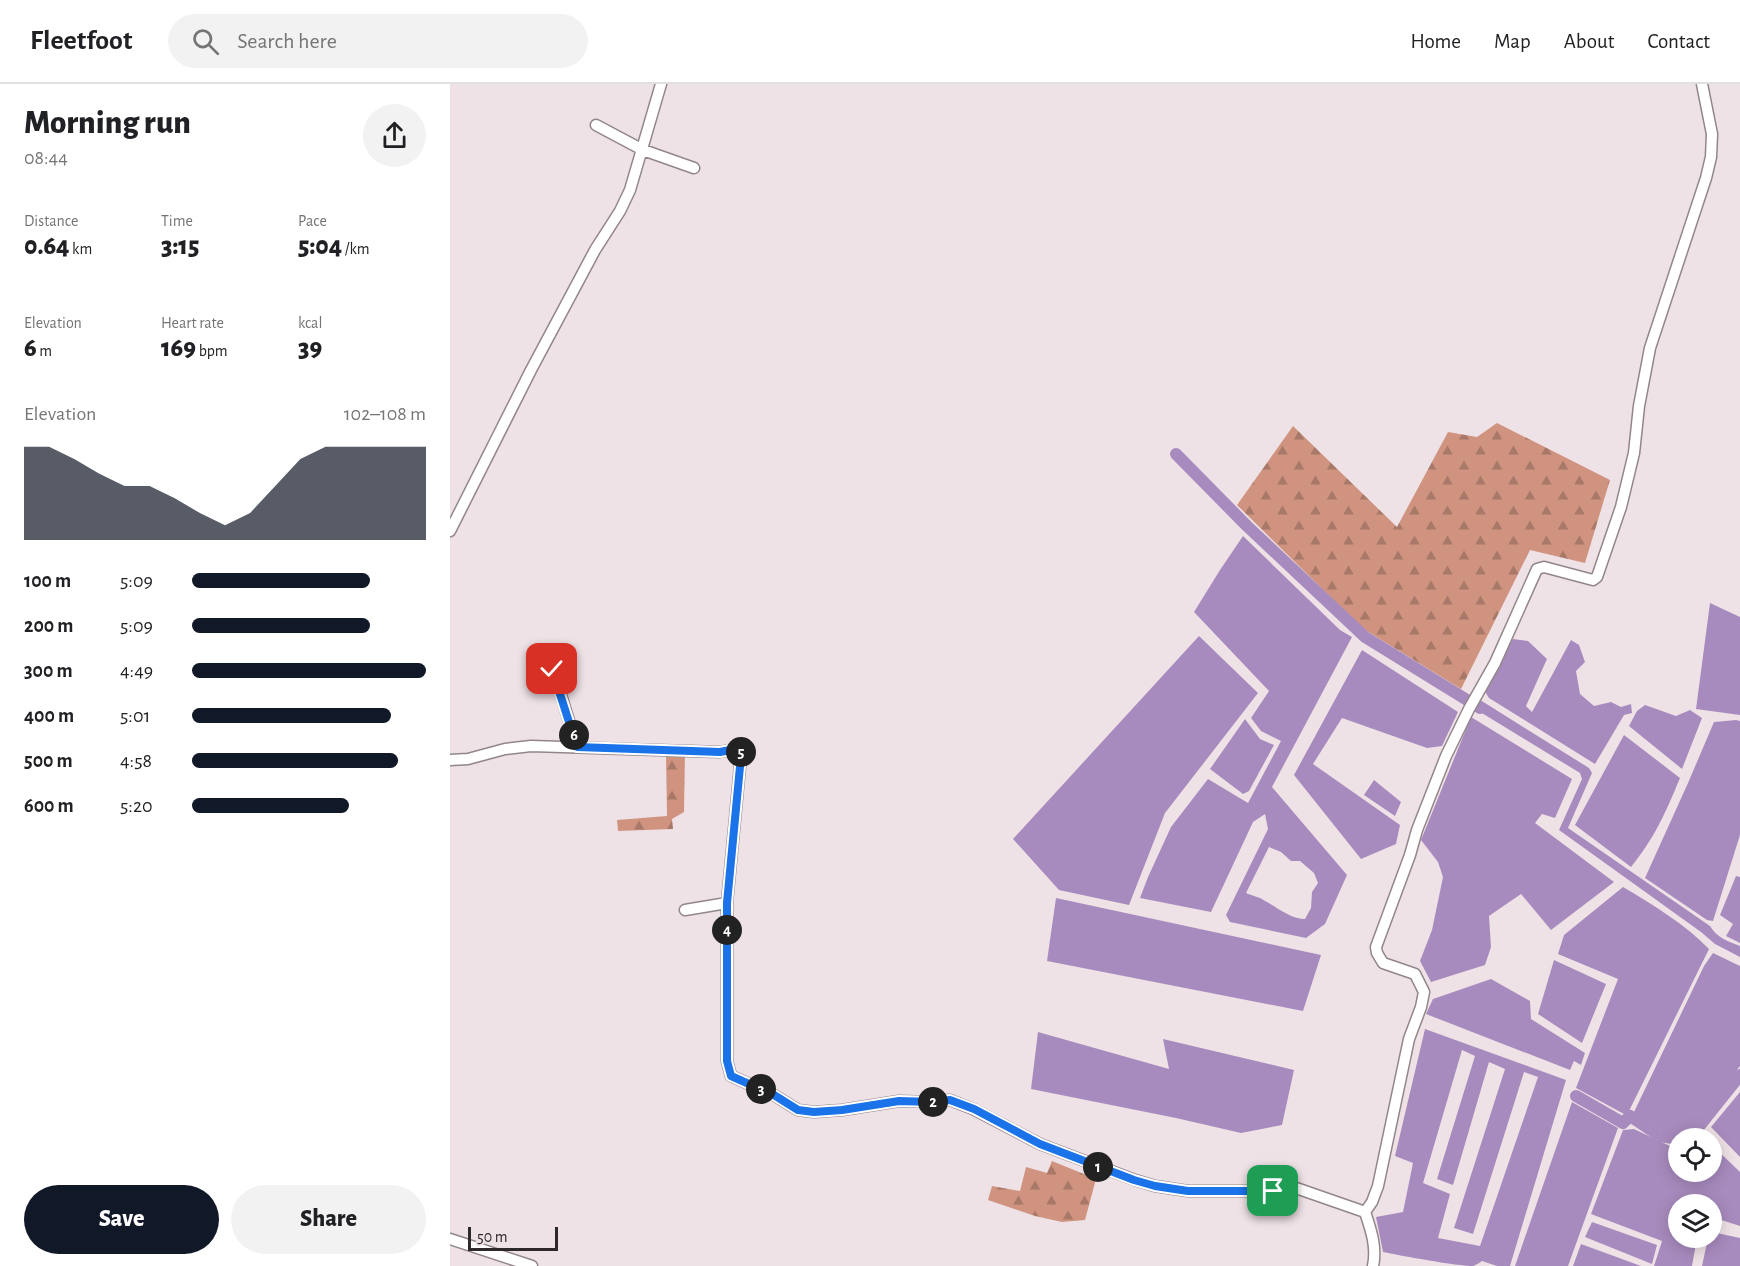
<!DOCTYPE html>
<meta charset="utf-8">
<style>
:root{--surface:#fff;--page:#f2f2f2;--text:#202124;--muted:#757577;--line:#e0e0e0;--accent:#111827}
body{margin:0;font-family:"Alegreya Sans",sans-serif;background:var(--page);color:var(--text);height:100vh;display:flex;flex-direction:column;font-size:22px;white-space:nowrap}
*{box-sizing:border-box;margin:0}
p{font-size:20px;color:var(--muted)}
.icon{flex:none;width:33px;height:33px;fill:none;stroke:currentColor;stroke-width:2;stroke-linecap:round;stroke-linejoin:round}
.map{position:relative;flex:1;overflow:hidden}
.details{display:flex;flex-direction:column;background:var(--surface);width:450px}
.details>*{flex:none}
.controls{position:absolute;left:1218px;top:1044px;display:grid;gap:12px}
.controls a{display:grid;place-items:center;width:54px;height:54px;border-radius:50%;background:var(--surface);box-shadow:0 3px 15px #0003;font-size:30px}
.scale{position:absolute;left:18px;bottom:15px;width:90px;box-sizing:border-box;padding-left:6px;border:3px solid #2d282a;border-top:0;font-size:16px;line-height:21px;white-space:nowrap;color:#2d282a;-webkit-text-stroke:4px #efe2e6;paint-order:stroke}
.pin{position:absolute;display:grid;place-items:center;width:51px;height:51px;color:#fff;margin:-26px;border-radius:12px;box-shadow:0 3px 9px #0006}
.km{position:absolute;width:30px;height:30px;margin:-15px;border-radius:50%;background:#222;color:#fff;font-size:16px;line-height:30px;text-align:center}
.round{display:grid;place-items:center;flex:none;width:63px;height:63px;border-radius:32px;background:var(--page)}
.head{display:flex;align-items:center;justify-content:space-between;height:102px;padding:0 24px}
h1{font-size:33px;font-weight:800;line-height:45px}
.figures{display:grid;grid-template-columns:repeat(3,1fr);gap:9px;height:102px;padding:6px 24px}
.figures div{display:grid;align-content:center}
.figures b{font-size:26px;font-weight:800}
.figures small{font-size:16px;font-weight:400}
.figures p{font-size:16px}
.chart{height:168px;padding:12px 24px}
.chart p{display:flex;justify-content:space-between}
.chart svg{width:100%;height:108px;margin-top:6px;fill:var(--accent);opacity:.7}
.action{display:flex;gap:12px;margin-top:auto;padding:12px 24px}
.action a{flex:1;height:69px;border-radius:36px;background:var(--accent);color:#fff;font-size:24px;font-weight:800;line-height:69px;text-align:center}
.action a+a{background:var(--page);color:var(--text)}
ul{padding:0 24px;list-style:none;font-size:20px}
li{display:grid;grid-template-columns:96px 72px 1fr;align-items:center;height:45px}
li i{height:15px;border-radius:8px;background:var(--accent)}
header{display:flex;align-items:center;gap:36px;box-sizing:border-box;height:84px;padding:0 30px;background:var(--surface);border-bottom:2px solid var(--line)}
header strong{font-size:28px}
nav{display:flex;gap:33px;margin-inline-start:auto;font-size:21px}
.search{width:420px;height:54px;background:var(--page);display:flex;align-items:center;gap:15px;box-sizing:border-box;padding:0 21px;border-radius:33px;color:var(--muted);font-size:22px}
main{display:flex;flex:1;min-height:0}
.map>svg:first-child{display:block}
.forest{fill:url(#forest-firs)}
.water{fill:#a88bbe;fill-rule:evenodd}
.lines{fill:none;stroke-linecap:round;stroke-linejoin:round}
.canal{stroke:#a88bbe;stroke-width:12}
.minor-casing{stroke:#92868a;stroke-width:13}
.minor{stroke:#fff;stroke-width:10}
.route-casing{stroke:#fff;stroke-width:12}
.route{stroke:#1a73e8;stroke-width:8}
</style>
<header>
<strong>Fleetfoot</strong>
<div class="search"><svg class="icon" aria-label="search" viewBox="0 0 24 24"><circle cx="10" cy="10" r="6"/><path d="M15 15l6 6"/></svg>Search here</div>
<nav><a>Home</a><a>Map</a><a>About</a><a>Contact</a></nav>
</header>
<main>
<section class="details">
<div class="head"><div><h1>Morning run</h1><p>08:44</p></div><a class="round"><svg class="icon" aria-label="share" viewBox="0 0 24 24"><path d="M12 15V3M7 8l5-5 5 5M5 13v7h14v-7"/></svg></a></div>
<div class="figures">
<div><p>Distance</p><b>0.64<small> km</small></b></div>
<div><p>Time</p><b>3:15</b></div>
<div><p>Pace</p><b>5:04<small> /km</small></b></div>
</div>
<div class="figures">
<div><p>Elevation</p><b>6<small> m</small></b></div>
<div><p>Heart rate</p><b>169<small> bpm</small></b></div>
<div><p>kcal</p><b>39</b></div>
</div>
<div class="chart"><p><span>Elevation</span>102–108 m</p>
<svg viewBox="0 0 160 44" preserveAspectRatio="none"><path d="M0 44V6L10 6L20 11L30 17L40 22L50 22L60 27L70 33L80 38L90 33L100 22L110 11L120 6L130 6L140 6L150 6L160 6V44z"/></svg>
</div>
<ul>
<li><b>100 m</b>5:09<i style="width:76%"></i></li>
<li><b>200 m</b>5:09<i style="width:76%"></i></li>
<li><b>300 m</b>4:49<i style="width:100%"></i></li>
<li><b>400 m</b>5:01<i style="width:85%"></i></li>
<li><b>500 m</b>4:58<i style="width:88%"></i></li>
<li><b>600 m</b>5:20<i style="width:67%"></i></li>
</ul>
<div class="action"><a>Save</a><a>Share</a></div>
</section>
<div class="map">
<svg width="1290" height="1182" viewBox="0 0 1290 1182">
<defs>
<pattern id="forest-firs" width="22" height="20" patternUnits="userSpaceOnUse" patternTransform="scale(1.5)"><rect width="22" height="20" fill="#cf937f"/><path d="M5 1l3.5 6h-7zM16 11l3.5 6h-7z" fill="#a87868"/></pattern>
</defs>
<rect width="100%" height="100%" fill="#efe2e6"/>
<path class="forest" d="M1047,339L1160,396L1135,479L1080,466L1011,605L912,544L787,421L843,342L947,443L998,348L1027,353Z
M235,669L234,728L222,735L223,745L168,747L167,736L217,732L216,670Z
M602,1077L646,1095L635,1136L612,1138L585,1132L538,1116L542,1102L570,1107L576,1083L597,1089Z"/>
<path class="water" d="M793,452L890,546L902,553L822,703L897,791L875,840L856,854L780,838L776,831L818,745L815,730L803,738L761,828L690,814L698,793L721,743L758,695L798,719L831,657L811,647L801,634L819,607L744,528L770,486ZM819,763L831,768L841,777H850L864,789L868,799L862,808L861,824L855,835C841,836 822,820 810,814C805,812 800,811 796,809Z
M1260,519L1290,533V631L1246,625Z
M749,552L808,609L715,729L679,821L609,806L563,755Z
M1063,555L1078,557L1097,575L1076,622L1082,628L1121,556L1129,561L1135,578L1126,587L1130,610L1144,622L1161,618L1171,623L1181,620L1182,629L1174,631L1145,680L1039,614L1034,606Z
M912,566L1008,628L992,662L977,664L892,634L863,680L950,741L946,760L911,775L844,691Z
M1027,614L1139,684L1142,689L1118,744L1260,842C1267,854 1278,857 1290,862V873L1265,860L1251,848L1109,746L1132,695L1130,689L1022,623Z
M1195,621L1226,632L1240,626L1252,634L1232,685L1179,642L1187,627Z
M1021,633L1122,695L1105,734L1092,730L1085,739L1164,798L1101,846L1071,810L1039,832L1041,863L1035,881L981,898L970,877L982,846L993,793L988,778L971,756Z
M795,635L810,655L824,661L799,707L793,710L760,685Z
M1286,636L1290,637V751L1263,837L1257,836L1195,794L1238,699L1264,638Z
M1174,651L1230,694C1215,730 1205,753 1181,783L1125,741Z
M924,696L951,718L945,732L914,711Z
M1286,792L1290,793V859L1276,852L1283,840L1270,831Z
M1173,803C1202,820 1236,841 1259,865L1179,1027L1174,1030L1126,1004L1168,895L1108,870L1114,851Z
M606,814L871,871L853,927L597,877Z
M1263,869L1290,882V982L1244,1041L1219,1051L1184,1028L1254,882Z
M1104,876L1156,900L1132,959L1088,930Z
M1041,895L1080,917L1081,935L1135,969L1131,981L1124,977L1120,986L976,930L983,915Z
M975,945L1116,996L1060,1182H1047L1032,1177C1029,1179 1026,1181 1023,1182C1006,1182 953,1172 933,1168L926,1133L953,1128L963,1079L945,1072ZM1012,966L1025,972L987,1095L1003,1101L1039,978L1055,985L1004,1144L1023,1150L1074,988L1088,993L1030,1162L988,1154L1000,1110L973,1099Z
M588,948L719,985L713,955L844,986L832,1041L791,1049L726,1034L581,1005Z
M1290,1008V1073L1261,1043Z
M1122,1018L1168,1044L1118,1182H1065Z
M1184,1045L1220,1062L1228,1059V1088H1262V1061L1290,1088V1142L1262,1133V1120H1228V1154H1247L1242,1182H1204L1212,1157L1141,1130L1173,1046Z
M1142,1138L1207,1161L1202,1180L1135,1153Z
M1262,1148L1290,1154V1182H1252L1258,1154H1262Z
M1131,1160L1191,1182H1123Z"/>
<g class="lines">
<path class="canal" d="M726,370L797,442L915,553L1030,624
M1126,1012L1173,1039L1180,1032L1210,1052L1223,1054L1247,1045L1290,991"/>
<defs>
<path id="minor" d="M146,41L193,66L244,84
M0,447L81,286L145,166L170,127L180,106L211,0
M103,585L127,663
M0,676L18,675L55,665L81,662L270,668L290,664L291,672L277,819V977L281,992L324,1011L348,1026L364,1028L392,1026L449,1017L483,1018L500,1016L523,1025L590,1060L685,1096L705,1102L738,1107H823L837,1103L846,1104L915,1128C921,1146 927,1163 923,1182
M235,826L277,819
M915,1128L922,1118L928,1102L959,955L971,923L974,908L965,890L933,879L927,869L926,863L960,771L967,746L996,672L1019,625L1045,579L1087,485L1094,483L1143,496L1147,493L1171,423L1184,369L1189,322L1200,264L1256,94L1261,73L1262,50L1252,0
M0,1155L82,1182"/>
</defs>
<use href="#minor" class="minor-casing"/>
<use href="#minor" class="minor"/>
</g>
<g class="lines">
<defs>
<path id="route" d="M102,585L127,663L270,668L290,664L291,672L277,819V977L281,992L324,1011L348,1026L364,1028L392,1026L449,1017L483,1018L500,1016L524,1025L590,1060L684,1096L705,1102L738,1107H823"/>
</defs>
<use href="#route" class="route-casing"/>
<use href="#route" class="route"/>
</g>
</svg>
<div class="controls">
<a><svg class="icon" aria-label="locate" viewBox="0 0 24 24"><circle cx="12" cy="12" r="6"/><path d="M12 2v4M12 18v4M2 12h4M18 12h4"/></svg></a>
<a><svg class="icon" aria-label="layers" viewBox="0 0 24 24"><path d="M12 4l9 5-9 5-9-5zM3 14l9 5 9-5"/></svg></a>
</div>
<div class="scale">50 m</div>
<div class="pin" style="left:823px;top:1107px;background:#1e9e55"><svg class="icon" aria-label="arrive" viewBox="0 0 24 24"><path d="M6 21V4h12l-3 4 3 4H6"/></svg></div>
<div class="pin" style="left:102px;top:585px;background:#d93025"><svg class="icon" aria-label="check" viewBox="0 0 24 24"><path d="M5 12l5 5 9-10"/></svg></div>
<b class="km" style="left:648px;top:1083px">1</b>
<b class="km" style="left:483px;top:1018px">2</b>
<b class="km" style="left:311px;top:1005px">3</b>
<b class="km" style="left:277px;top:846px">4</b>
<b class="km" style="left:291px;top:668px">5</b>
<b class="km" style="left:124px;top:651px">6</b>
</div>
</main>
